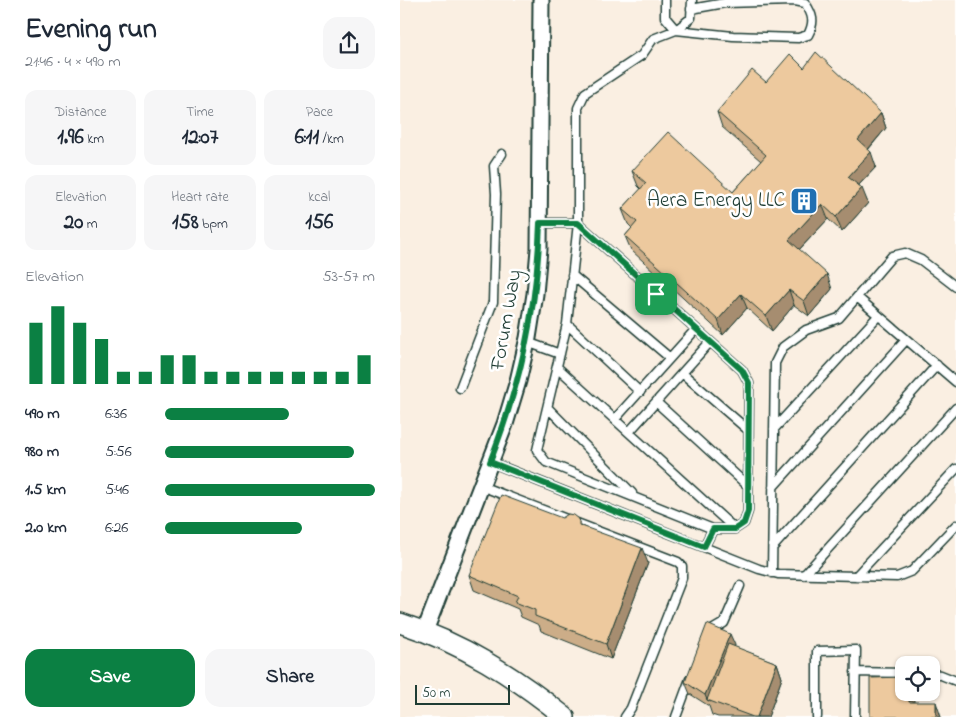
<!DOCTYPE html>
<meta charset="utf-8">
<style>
:root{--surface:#fff;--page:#f6f6f7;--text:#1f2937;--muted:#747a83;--accent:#0b8043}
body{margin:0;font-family:"Indie Flower",sans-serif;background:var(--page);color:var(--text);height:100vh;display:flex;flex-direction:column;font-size:19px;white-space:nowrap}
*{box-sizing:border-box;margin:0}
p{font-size:16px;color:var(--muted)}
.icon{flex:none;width:28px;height:28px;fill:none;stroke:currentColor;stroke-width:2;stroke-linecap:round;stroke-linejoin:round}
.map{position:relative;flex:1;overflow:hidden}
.details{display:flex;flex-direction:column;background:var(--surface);width:400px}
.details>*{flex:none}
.fabs{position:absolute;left:495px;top:656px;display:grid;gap:10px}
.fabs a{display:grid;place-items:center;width:45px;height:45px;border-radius:10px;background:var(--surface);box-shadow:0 1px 4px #0004;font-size:25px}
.scale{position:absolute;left:15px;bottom:12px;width:95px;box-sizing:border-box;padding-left:5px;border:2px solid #1f3d34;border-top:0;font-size:14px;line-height:18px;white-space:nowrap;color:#1f3d34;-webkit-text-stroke:4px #fff;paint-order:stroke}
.pin{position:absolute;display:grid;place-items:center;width:42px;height:42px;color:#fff;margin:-21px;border-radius:10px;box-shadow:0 2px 8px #0006}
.round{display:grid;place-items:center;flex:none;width:52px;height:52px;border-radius:15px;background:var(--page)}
.headline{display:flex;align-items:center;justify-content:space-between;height:85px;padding:0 25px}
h1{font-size:28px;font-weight:700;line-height:38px}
.figures{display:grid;grid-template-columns:repeat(3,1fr);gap:8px;height:85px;padding:5px 25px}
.figures div{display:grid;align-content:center;border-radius:12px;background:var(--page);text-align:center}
.figures b{font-size:21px;font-weight:700}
.figures small{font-size:14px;font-weight:400}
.figures p{font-size:14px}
.chart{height:140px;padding:10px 25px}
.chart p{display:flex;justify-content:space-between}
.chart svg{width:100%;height:90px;margin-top:5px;stroke:var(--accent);stroke-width:6}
.primary-button{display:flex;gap:10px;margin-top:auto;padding:10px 25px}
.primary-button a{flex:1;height:58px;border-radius:15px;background:var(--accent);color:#fff;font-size:20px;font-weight:700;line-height:58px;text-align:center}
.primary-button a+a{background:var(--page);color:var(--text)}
ul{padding:0 25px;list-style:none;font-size:16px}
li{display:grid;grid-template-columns:80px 60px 1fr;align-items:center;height:38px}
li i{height:12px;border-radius:6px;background:var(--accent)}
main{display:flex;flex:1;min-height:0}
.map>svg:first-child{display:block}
.built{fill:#faefe2;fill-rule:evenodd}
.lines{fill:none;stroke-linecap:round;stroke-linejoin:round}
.service-casing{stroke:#1f3d34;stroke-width:11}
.minor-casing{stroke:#1f3d34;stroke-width:19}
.tertiary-casing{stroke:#1f3d34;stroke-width:22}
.service{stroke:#fff;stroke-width:8}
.minor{stroke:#fff;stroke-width:15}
.tertiary{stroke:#fff;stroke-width:19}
.wall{fill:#ccad88;stroke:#1f3d34}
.shaded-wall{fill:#a68d6f;stroke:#1f3d34}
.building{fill:#edc99e;stroke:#1f3d34}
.route-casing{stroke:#fff;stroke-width:10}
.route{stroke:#0b8043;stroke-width:6}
.labels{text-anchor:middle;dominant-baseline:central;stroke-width:5;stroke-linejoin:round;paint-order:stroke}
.poi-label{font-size:21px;fill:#1f3d34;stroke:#fff;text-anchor:end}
.street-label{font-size:21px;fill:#1f3d34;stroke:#fff}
</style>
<main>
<section class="details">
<div class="headline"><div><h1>Evening run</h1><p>21:46 · 4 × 490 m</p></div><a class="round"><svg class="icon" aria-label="share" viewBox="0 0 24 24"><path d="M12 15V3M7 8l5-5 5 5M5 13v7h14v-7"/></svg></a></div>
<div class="figures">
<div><p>Distance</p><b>1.96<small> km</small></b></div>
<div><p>Time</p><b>12:07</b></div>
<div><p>Pace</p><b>6:11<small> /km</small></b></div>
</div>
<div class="figures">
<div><p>Elevation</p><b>20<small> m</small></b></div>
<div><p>Heart rate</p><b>158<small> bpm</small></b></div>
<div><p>kcal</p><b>156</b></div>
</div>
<div class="chart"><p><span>Elevation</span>53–57 m</p>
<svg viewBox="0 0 160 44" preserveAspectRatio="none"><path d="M5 44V14M15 44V6M25 44V14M35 44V22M45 44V38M55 44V38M65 44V30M75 44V30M85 44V38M95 44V38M105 44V38M115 44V38M125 44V38M135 44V38M145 44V38M155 44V30"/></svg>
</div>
<ul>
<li><b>490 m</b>6:36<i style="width:59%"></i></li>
<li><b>980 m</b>5:56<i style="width:90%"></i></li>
<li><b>1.5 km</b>5:46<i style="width:100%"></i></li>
<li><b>2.0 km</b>6:26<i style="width:65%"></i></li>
</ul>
<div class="primary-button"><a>Save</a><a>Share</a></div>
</section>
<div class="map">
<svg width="556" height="717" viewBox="0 0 556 717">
<rect width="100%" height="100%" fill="#fff"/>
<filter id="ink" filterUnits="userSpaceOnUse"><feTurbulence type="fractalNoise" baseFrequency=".02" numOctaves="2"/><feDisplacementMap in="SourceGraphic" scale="10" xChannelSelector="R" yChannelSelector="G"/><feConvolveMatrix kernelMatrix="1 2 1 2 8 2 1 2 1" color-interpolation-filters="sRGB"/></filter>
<g filter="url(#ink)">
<path class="built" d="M0,0H556V717H0ZM504,665H531V692H504Z"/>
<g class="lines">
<defs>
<path id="service" d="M265,0V17L276,30L291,18L292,0
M291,9L325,3L395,1L405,3C413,15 415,22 408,35L398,38L333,36L276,30L253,39L242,55L185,93L178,108V223L342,370L349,383L348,511L344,523L335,529H313L304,547
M140,223H178L167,324L137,450L146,462L313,529
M172,275L270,358
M457,297L556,382
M167,324L240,392
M127,342L160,354
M157,367L335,529
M282,373L348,430
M60,388L93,302L96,194L94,166L102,154
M256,402L348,486
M148,408L232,493
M215,419L296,329
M374,429L478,316
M229,432L310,342
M90,462L359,569L378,574L497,577L512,571L556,525
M81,486L278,562L282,566V578L231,708L225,717
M373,487L506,340
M373,547L537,365
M372,573L375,363L383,347L406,330L439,318L492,256L505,253L521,260L556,287
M404,575L556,408
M456,576L556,469
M309,634L312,630L324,623L340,586
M455,672L504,673
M531,674L541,675L556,681
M276,717L290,679
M417,717V651L456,650L455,717"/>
<path id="minor" d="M25,631L105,424L118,381L128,338L135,294L139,249L141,0"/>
<path id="tertiary" d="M0,623C62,643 114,676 165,717"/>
</defs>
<use href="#service" class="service-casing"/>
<use href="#minor" class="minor-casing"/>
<use href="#tertiary" class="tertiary-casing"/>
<use href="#service" class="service"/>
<use href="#minor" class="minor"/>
<use href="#tertiary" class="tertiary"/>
</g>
<path class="wall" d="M404,68L481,113L486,128L468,150L476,167L459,185L468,203L442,232L428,219L399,250L432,289L409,316L394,305L372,331L347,308L323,335L231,250L225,236L232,228L228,224L222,209L241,189L238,186L232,171L333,192L361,161L322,127L317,112L366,82Z
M179,519L181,525L248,563L211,659L141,631L139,625L121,617L118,609L74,590L69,575Z
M335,645L334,647L377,663L382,678L368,717H318L312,715L309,706L290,694L285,682Z"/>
<path class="shaded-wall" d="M481,113L486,128L463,155L458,140Z
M471,152L476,167L453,191L448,177Z
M462,188L468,203L442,232L436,217Z
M422,204L428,219L394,255L389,240Z
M427,274L432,289L409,316L404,301Z
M389,290L394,305L372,331L366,316Z
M341,294L347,308L323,335L318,320Z
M242,548L248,563L211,659L206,644Z
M330,634L335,645L311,702L307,700L305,695Z
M377,663L382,678L368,717H357Z
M509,692H514V717L509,702Z
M536,702L541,717H536Z"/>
<path class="building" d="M416,52L481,113L458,140L471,152L448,177L462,188L436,217L422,204L389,240L427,274L404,301L389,290L366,316L341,294L318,320L225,236L237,222L222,209L246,183L232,171L268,132L333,192L366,155L317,112L352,70L366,82L390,54L404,68Z
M101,495L162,518L168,514L174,515L179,519V525L242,548L206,644L135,616V610L115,602L118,596L69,575Z
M307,624L330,634L305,695L285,682Z
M328,644L377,663L357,717H353L307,700Z
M504,677V692H509V702H536V717H470V678Z"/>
</g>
<g class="lines" filter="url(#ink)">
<defs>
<path id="route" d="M140,223H178L342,370L349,383L348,511L344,523L335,529H313L304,547L90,462C121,383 137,308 140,223Z"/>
</defs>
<use href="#route" class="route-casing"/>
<use href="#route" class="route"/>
</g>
<defs>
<symbol id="building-square" viewBox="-11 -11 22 22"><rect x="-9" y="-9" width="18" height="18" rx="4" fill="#1f6fb2" stroke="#fff"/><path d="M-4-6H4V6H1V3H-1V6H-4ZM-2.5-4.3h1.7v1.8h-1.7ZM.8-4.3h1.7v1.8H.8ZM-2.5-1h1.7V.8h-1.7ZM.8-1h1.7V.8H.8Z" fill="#fff"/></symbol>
</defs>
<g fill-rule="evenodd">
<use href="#building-square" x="388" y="185" width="32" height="32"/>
</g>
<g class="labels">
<g class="poi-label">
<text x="385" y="201">Aera Energy LLC</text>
</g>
<g class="street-label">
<text transform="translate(107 320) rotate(-80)">Forum Way</text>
</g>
</g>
</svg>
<div class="fabs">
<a><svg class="icon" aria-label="locate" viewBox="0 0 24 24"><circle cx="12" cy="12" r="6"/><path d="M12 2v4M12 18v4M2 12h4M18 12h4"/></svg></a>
</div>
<div class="scale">50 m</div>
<div class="pin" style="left:256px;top:294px;background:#1e9e55"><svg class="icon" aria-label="arrive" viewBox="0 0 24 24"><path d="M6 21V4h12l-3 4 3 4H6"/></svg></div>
</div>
</main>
